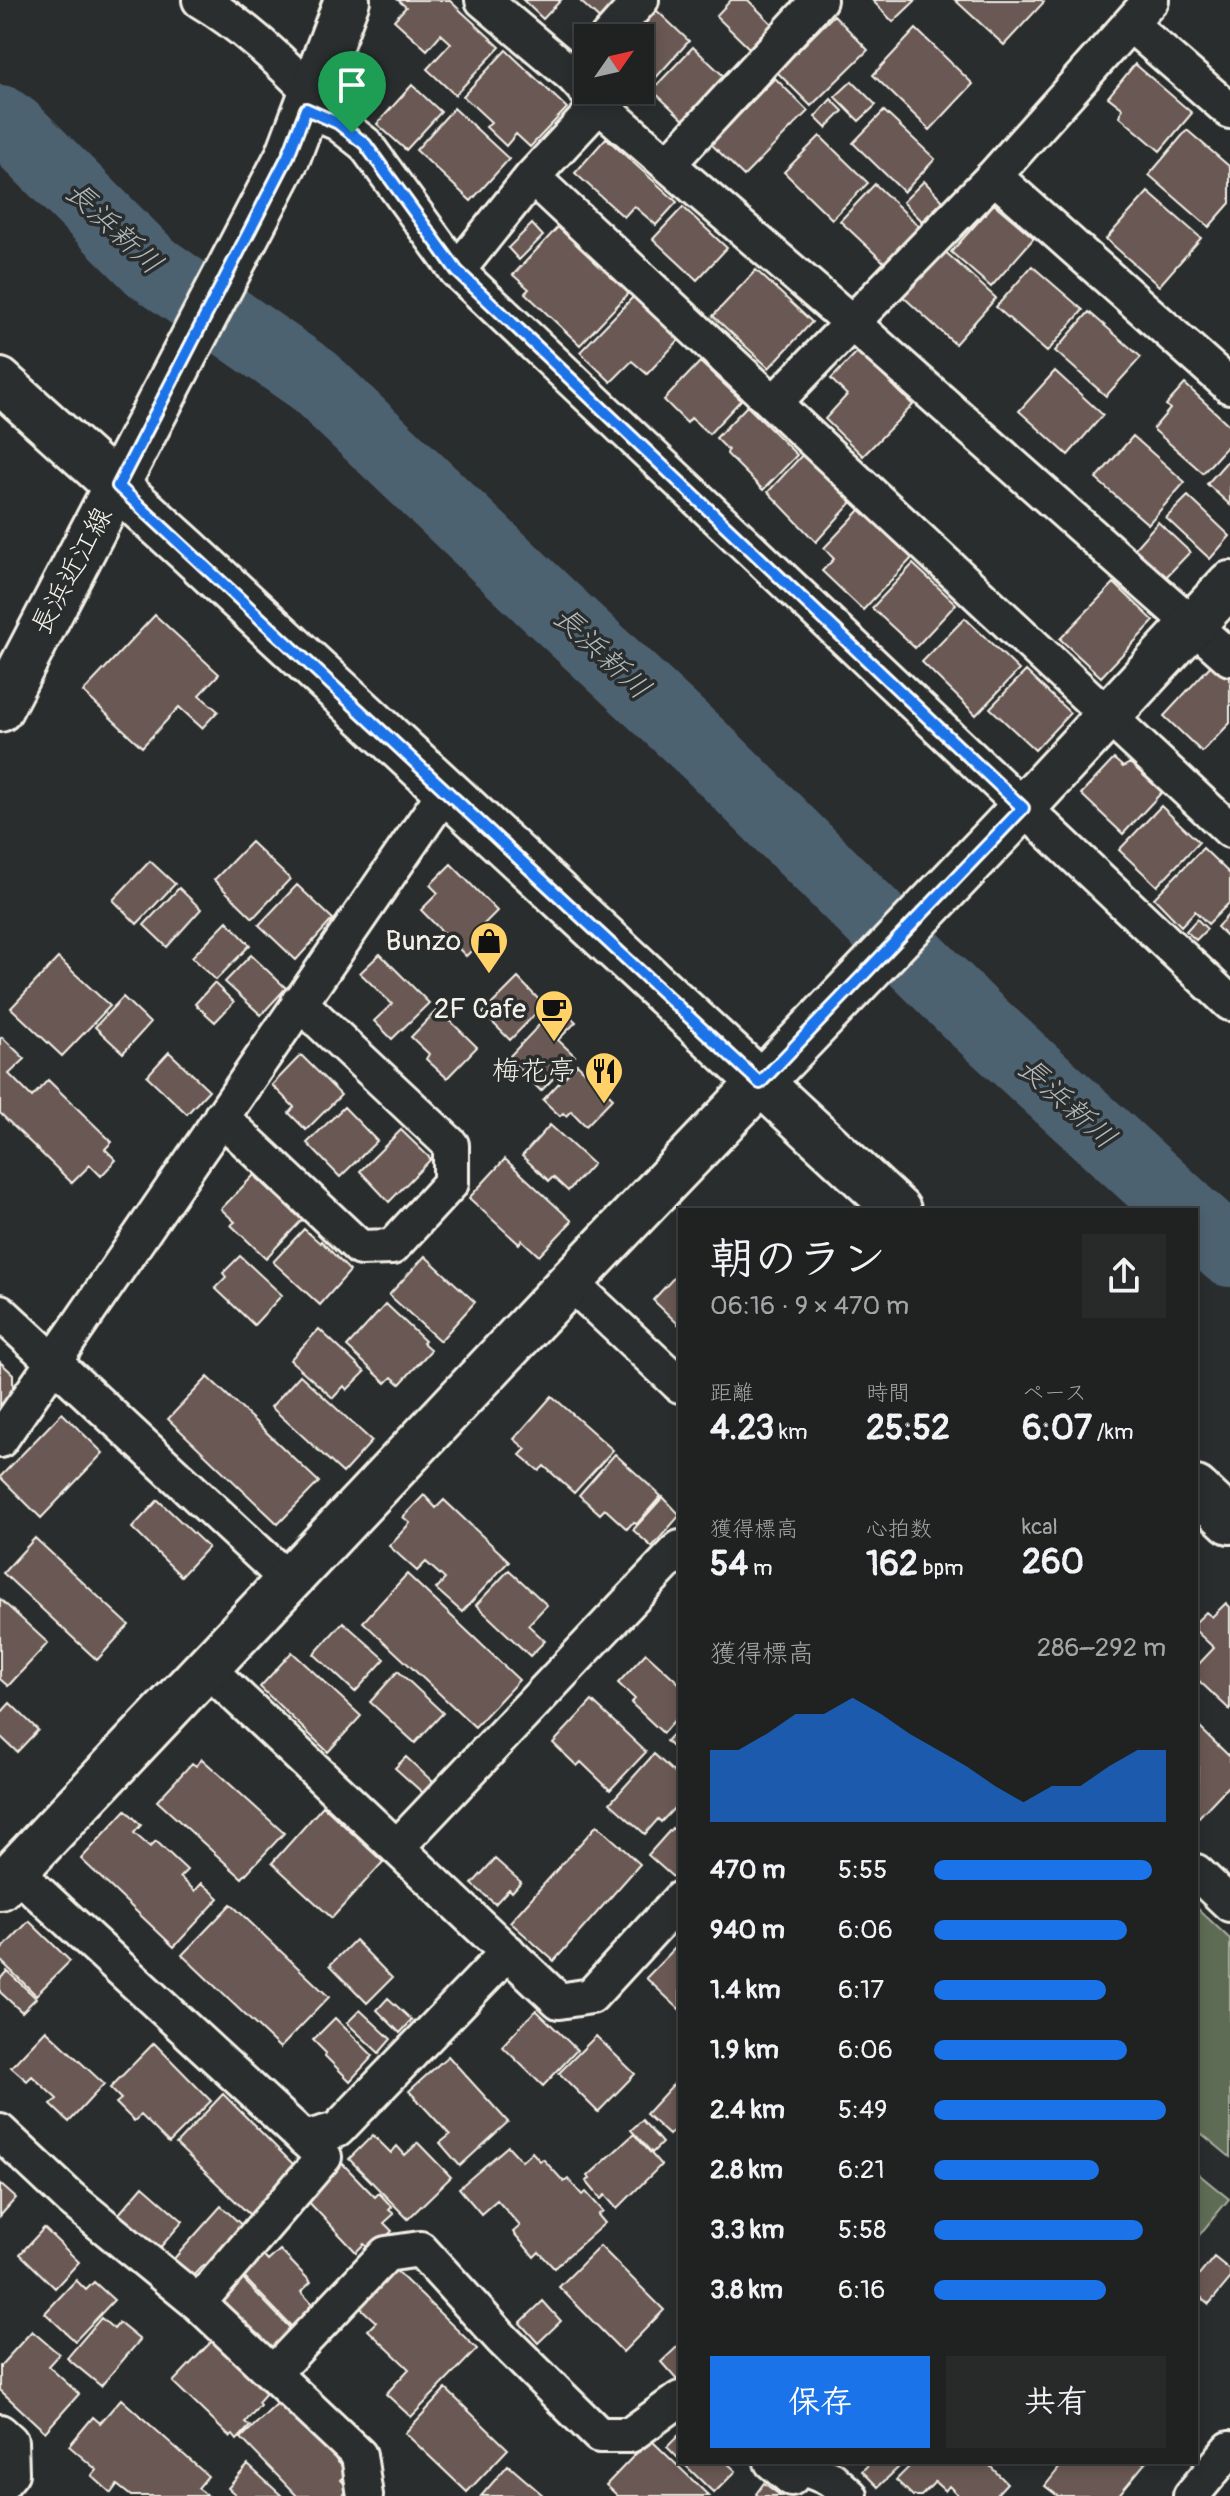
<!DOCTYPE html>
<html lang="ja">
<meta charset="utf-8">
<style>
:root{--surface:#202222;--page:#282a2a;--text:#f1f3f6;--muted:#a2a4a5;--line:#3d3f40;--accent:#1a73e8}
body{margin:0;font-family:Pangolin,"Klee One",sans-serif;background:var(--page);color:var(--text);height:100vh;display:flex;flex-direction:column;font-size:30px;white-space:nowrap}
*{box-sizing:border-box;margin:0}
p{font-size:26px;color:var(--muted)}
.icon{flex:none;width:44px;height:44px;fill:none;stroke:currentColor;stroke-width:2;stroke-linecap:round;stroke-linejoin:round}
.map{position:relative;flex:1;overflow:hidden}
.drawer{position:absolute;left:678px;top:1208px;width:520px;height:1256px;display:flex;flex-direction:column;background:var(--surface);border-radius:0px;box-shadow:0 4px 12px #0003,0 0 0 2px var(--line)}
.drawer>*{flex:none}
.needle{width:52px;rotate:56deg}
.buttons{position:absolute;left:574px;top:24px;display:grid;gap:16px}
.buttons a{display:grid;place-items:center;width:80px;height:80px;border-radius:0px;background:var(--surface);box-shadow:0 4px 12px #0003,0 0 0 2px var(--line);font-size:40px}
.pin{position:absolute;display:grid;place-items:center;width:68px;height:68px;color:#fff;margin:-82px -34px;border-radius:50% 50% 50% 0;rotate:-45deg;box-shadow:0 0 8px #0007}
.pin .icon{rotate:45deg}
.round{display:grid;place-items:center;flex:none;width:84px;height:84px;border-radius:0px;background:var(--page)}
.summary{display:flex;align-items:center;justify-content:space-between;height:136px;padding:0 32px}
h1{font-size:44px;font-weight:700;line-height:60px}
.metrics{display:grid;grid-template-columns:repeat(3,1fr);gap:12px;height:136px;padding:8px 32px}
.metrics div{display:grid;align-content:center}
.metrics b{font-size:34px;font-weight:700}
.metrics small{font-size:22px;font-weight:400}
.metrics p{font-size:22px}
.chart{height:224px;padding:16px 32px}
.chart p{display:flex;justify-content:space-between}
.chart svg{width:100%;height:144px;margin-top:8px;fill:var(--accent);opacity:.7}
.button{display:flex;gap:16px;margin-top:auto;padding:16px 32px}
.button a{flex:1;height:92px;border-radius:0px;background:var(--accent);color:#fff;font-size:32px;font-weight:700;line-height:92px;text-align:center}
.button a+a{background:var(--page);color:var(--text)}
ul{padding:0 32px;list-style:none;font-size:26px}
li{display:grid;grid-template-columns:128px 96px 1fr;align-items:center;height:60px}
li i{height:20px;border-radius:10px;background:var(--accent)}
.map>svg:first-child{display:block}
.green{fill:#5e6c54;stroke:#a9ae9e;stroke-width:2}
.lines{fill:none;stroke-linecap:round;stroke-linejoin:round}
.river{stroke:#4e6271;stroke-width:70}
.building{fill:#695852;stroke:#f4f1e8;stroke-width:2}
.street-casing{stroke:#f4f1e8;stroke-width:40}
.secondary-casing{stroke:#f4f1e8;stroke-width:50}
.street{stroke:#2a2d2e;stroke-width:34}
.secondary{stroke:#2a2d2e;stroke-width:44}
.route-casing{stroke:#fff;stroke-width:16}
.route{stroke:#1a73e8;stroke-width:10}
.labels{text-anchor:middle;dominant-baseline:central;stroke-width:7;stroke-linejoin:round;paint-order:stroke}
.street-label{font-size:28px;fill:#f4f1e8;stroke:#2a2d2e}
.poi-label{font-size:28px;fill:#f4f1e8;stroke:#2a2d2e;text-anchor:end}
.water-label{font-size:30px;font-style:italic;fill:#b2b8b8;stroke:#2a2d2e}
</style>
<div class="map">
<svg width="1230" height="2496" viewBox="0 0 1230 2496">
<rect width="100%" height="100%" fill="#2a2d2e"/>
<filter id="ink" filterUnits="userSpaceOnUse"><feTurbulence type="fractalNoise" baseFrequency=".0125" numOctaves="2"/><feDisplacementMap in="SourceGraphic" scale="16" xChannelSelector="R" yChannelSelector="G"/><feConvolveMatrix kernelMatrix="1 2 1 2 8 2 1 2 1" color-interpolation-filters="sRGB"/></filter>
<g filter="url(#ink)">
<path class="green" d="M1196,1907L1230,1939V2157L1196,2129Z
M1196,2172L1229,2199L1196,2239Z"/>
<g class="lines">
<path class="river" d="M0,120L13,129L151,267L313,380L554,610L712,757L973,1017L1184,1210
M1196,1221L1230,1252"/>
</g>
<path class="building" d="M398,0H449L500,47L455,95L427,69L451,43L441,34L427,50L394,20L406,7Z
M523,0H561L543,19Z
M579,0H626L605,24Z
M731,0H748L772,24L749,48L716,16Z
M872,0H916L893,22Z
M955,0H1041L1044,2L1004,45Z
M654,8L689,41L652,82L640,71V38H627Z
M834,15L868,50L811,106L777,72Z
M916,29L973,84L930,130L873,75Z
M693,47L729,81L688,124L652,90Z
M506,50L567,108L530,147L516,134L506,146L486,127L491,122L463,96Z
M1135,64L1192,113L1160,151L1120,117L1122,108L1108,97Z
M775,78L808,111L744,176L711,144Z
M852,81L876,105L859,121L835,97Z
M412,85L441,112L406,150L377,124Z
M831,99L843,111L826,128L815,117Z
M454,108L509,159L471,201L416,150Z
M884,111L935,159L904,192L853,143Z
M1187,130L1230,167V203L1209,227L1149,175Z
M820,136L868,183L832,219L784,172Z
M606,138L677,202L656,225L634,206L624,217L575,173Z
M924,181L943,201L922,221L903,202Z
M875,184L921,228L887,265L840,221Z
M1148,192L1201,238L1159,286L1106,239Z
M994,204L1034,238L991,287L951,252Z
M683,207L727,248L697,280L653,239Z
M532,224L543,236L519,260L508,248Z
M559,226L629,293L580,345L525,293L529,289L513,275Z
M941,248L996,298L955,344L900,294Z
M1032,266L1083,310L1047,352L996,307Z
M756,270L812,322L769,368L713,316Z
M634,296L679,340L647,374L632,361L611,382L580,352Z
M1089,312L1141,357L1106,396L1055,351Z
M858,351L913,405L863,456L825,419L847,395L831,379Z
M700,362L741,400L709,434L691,418L687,423L664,400Z
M1055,371L1103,415L1068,455L1019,411Z
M1185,384L1230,426V443L1203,473L1153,429L1170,409L1166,405Z
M747,406L797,455L763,490L727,454L728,450L716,438Z
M1133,436L1185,482L1148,524L1096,479Z
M804,453L852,502L816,542L768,492Z
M1230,458V505L1207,484Z
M1188,496L1230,536L1210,559L1166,518Z
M862,508L913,557L863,610L822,571L834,559L824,548Z
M1158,522L1190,552L1165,578L1134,549Z
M913,564L956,604L915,648L872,608Z
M1114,583L1154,621L1101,677L1060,639Z
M155,615L219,674L199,695L218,711L202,728L179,707L142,747L83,692Z
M965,618L1019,670L976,715L922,662Z
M1213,663L1230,679V723L1202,752L1164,716Z
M1026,671L1070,713L1035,750L990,708Z
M1114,759L1123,767L1130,763L1162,792L1123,834L1081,794Z
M1161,806L1199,842L1157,886L1119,850Z
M251,842L290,879L253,918L214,880Z
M1203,848L1230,874V902L1208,924L1195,911L1181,926L1154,898Z
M150,861L175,884L137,924L113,900Z
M451,864L497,911L481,927L488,935L466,956L421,910L438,893L430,885Z
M297,885L333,919L296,960L259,925Z
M179,888L201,909L167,947L144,925Z
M1230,913V940L1217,927Z
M1197,919L1207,929L1196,940L1186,931Z
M227,921L250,945L216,980L192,957Z
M380,954L429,1003L392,1039L374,1021L392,1004L360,973Z
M251,955L286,988L261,1015L225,982Z
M58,958L110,1006L62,1056L11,1008Z
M518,978L544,1005L510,1040L483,1013Z
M214,983L234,1002L215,1022L195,1004Z
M123,997L150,1023L123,1053L95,1027Z
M558,1005L576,1022L558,1040L575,1056L541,1091L508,1058Z
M438,1009L477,1047L447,1078L426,1059L429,1054L411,1037Z
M2,1037L25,1059L9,1074L32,1097L48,1080L112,1142L105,1149L116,1160L101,1176L90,1165L72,1183L0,1113V1039Z
M169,1052L209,1090L187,1114L147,1076Z
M301,1055L341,1095L306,1130L289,1113L294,1107L272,1085Z
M577,1064L613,1098L586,1126L571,1111L566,1116L563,1113L560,1116L543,1100Z
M344,1107L377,1141L340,1177L307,1143Z
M550,1125L593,1164L568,1191L553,1177L549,1181L522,1156Z
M401,1130L431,1159L389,1202L360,1171Z
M505,1159L572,1221L539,1256L522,1240L519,1244L469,1198Z
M254,1175L302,1220L266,1258L231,1225L235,1222L221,1209Z
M304,1229L320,1243L321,1241L350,1271L320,1305L273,1262Z
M240,1256L282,1295L254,1325L215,1288L226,1277L223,1273Z
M425,1256L475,1302L440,1341L389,1295Z
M680,1271V1326L653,1300Z
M386,1304L425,1341L423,1343L431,1350L400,1384L392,1377L386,1383L347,1347Z
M319,1329L365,1372L347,1390L344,1386L333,1398L290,1360Z
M0,1362L13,1374V1391L0,1406Z
M300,1375L372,1441L343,1473L271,1407Z
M208,1377L319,1482L278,1524L168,1419Z
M552,1396L613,1450L574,1493L544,1466L539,1471L520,1455L526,1449L514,1439Z
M62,1413L103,1453L41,1518L0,1477Z
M615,1454L661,1496L636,1525L633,1522L627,1529L605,1509L600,1514L579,1495Z
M424,1495L436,1508L444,1500L509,1561L462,1612L436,1589L445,1579L426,1562L417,1571L389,1546L410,1523L403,1517Z
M663,1497L680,1515L652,1547L633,1530Z
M158,1500L208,1547L181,1576L132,1528Z
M35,1538L129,1625L97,1660L3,1573Z
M509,1570L547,1605L528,1625L545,1641L530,1656L476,1605Z
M407,1574L519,1680L475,1727L363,1622Z
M0,1599L48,1643L8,1686L0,1679Z
M1226,1603L1230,1607V1710L1196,1678V1667L1214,1648L1196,1631V1622L1206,1612L1212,1617Z
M343,1622L385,1659L355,1692L314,1654Z
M292,1652L361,1716L328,1752L260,1687Z
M646,1653L680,1684V1714L663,1733L631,1703L635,1699L618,1683Z
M398,1671L443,1713L415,1743L370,1702Z
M592,1701L646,1752L610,1790L581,1762L577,1766L553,1743Z
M10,1703L38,1730L17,1752L0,1736V1714Z
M680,1726V1755L666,1741Z
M1198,1726L1230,1757V1784L1197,1819Z
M654,1754L680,1778V1795L677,1799L680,1802L661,1822L658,1819L645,1834L610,1803Z
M406,1757L433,1782L423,1793L395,1768Z
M202,1759L284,1833L242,1878L157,1801L192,1763L196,1766Z
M323,1806L383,1862L332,1918L272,1863Z
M126,1810L141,1825L134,1833L150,1847L156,1841L187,1870L180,1877L195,1891L202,1883L219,1898L174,1947L81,1859Z
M597,1825L640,1864L554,1961L510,1922Z
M672,1828L680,1835V1871L674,1878L648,1855Z
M495,1859L521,1882L512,1892L509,1889L495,1904L472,1884Z
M231,1904L329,1997L280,2048L182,1955Z
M29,1921L70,1961L36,1995L0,1960V1951Z
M355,1940L392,1978L367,2003L330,1965Z
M680,1943V2010L646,1978Z
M7,1971L36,1998L22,2012L0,1992V1979Z
M388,1998L412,2020L400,2033L377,2010Z
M360,2010L391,2039L379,2053L347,2023Z
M536,2010L577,2050L543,2086L502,2046Z
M335,2018L373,2056L350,2081L325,2056L326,2053L313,2040Z
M46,2030L104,2084L69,2122L51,2105L57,2099L32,2076L27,2081L11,2067Z
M596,2036L635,2074L598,2112L559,2073Z
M154,2043L211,2101L169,2143L141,2115L134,2121L116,2103L121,2099L110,2088Z
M448,2056L508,2122L460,2166L440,2143L450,2135L409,2091Z
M680,2077V2124L669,2135L646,2114Z
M223,2094L297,2168L251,2216L176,2144Z
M642,2120L662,2143L652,2153L631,2130Z
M634,2134L661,2165L617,2209L605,2195L601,2199L586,2181L590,2179L588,2176Z
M373,2135L391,2153L397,2146L405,2155L418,2143L451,2177L408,2219L349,2159Z
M508,2146L522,2161L532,2152L540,2161L543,2159L564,2182L568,2179L582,2195L586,2192L603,2211L598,2215L605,2223L554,2268L539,2252L534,2257L513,2232L520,2226L497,2200L481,2214L459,2188Z
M340,2161L375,2197L379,2193L392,2207L389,2210L394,2214L384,2223L392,2231L371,2251L364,2244L356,2252L303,2196Z
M0,2184L16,2198L0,2216Z
M143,2186L183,2221L158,2250L118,2215Z
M221,2206L246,2229L209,2270L203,2265L190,2279L171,2262Z
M44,2228L79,2262L55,2288L20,2254Z
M600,2246L664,2310L623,2352L559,2287Z
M258,2250L268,2261L280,2250L311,2282L301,2292L314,2306L292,2327L237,2270Z
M1214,2257L1230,2270V2279L1209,2304L1196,2293V2279Z
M388,2263L477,2349L411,2417L386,2394L409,2369L368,2330L376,2322L353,2301Z
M236,2272L292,2330L269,2353L218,2300Z
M76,2280L86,2290L94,2282L114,2300L75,2341L45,2313Z
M543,2301L561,2321L538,2343L520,2323Z
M101,2318L114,2329L119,2323L140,2340L101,2386L67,2358Z
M32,2331L59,2354L48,2366L79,2394L45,2432L0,2390V2366Z
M213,2340L267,2392L258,2402L260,2405L245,2422L250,2426L237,2440L233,2435L230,2437L173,2382Z
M680,2344V2377L677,2380L661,2362Z
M446,2389L508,2449L467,2492L405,2433Z
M121,2399L208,2476L198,2488L208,2496H131L117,2485L111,2493L92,2476L97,2470L69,2446L93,2417L100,2423Z
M282,2399L339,2457L336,2460L348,2472L341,2480L349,2489L342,2496H297L241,2438Z
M680,2434V2460L667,2447Z
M650,2439L709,2496H618L606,2485Z
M682,2462H726L736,2471L714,2493Z
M871,2462H899L901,2465L878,2487L862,2471Z
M914,2462H986L1007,2483L995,2496H959L949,2486L945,2491L935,2482L921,2496H913L896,2480Z
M1064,2462H1146L1118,2496H1058L1045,2486Z
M248,2465L282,2496H237L228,2488Z
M508,2465L544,2496H481Z
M764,2483L781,2496H758L756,2494Z"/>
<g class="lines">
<defs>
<path id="street" d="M200,0C241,24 278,59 312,93
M483,0L573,76L599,105L852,323L1230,658
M1130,24L1230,111
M607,38L641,0
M306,109L338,123L365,144L457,271L1230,1003
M669,163L819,0
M994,176L1230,386
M532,177L1230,830
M457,271L532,177L599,105
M774,403L994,176L1151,0
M221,1117L360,1248L392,1247L451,1183V1145L299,1002
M570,1282L680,1385
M0,1312L290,1582
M0,1440L445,792
M207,1668L559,2001L591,1996L680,1899
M397,1847L680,1548
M15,1871L324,2157L198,2303
M1196,1872L1230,1904
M0,2132L71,2199L198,2303L359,2455L365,2496
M304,2139L337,2130L508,1952
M274,2372L386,2254L420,2249L503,2340L599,2435H630L680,2399
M0,2432L10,2441L11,2473L0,2486
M772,2462L791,2478L801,2467L831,2479L850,2496
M1191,2496L1230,2449"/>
<path id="secondary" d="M0,381L186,549L898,1210
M0,709L288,156L347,0
M1196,1489L1230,1521
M0,1887L570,1282L1003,829L1230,584"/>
</defs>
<use href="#street" class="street-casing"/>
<use href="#secondary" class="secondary-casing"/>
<use href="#street" class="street"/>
<use href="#secondary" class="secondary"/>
</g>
</g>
<g class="lines" filter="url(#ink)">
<defs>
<path id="route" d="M306,109L338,123L365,144L457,271L1023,808L760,1083L118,486L288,156Z"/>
</defs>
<use href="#route" class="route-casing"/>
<use href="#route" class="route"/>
</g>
<defs>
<symbol id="shop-pin" viewBox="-11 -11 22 30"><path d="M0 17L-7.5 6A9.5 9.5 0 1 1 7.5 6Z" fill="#ffd166" stroke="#2a2d2e"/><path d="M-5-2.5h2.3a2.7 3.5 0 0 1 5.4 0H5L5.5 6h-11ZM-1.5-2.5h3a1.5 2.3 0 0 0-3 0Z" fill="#111"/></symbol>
<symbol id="cafe-pin" viewBox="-11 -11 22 30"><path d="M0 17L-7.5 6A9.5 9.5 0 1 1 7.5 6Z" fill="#ffd166" stroke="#2a2d2e"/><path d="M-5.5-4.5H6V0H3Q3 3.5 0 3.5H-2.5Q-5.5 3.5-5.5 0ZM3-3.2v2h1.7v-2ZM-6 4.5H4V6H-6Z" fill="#111"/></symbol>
<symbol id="restaurant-pin" viewBox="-11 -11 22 30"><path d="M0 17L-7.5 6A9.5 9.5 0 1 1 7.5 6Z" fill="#ffd166" stroke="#2a2d2e"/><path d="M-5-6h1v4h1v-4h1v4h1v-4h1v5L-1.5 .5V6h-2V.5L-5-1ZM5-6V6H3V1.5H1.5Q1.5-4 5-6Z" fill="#111"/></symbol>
</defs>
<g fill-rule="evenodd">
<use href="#shop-pin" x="467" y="919" width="44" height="60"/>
<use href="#cafe-pin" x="532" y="987" width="44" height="60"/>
<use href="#restaurant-pin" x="582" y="1049" width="44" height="60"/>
</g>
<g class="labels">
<g class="street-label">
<text transform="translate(72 571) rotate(-62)">長浜近江線</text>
</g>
<g class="poi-label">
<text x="461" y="941">Bunzo</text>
<text x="526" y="1009">2F Cafe</text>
<text x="576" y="1071">梅花亭</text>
</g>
<g class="water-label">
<text transform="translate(114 228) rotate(43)">長浜新川</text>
<text transform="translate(602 653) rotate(43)">長浜新川</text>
<text transform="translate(1067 1103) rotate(42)">長浜新川</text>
</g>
</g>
</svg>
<div class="buttons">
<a><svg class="needle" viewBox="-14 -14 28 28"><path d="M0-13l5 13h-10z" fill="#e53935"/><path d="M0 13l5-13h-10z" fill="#a2a4a5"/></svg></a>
</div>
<div class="pin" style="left:352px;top:133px;background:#1e9e55"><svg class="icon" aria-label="arrive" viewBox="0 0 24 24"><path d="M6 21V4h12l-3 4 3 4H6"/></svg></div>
<section class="drawer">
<div class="summary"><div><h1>朝のラン</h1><p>06:16 · 9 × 470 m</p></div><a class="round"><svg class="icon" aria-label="share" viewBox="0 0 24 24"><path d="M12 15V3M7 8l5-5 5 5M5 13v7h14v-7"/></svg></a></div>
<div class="metrics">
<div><p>距離</p><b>4.23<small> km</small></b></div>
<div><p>時間</p><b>25:52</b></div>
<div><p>ペース</p><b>6:07<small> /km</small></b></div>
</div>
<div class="metrics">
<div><p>獲得標高</p><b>54<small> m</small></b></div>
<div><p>心拍数</p><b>162<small> bpm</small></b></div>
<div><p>kcal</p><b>260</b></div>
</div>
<div class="chart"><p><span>獲得標高</span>286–292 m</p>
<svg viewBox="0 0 160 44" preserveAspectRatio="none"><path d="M0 44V22L10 22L20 17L30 11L40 11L50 6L60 11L70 17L80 22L90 27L100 33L110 38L120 33L130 33L140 27L150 22L160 22V44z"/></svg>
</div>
<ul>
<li><b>470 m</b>5:55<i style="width:94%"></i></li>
<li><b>940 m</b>6:06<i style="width:83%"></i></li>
<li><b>1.4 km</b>6:17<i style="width:74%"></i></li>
<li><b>1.9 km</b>6:06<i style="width:83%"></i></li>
<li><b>2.4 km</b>5:49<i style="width:100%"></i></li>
<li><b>2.8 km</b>6:21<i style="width:71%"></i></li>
<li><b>3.3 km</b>5:58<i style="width:90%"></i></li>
<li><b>3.8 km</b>6:16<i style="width:74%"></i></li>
</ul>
<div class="button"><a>保存</a><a>共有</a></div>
</section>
</div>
